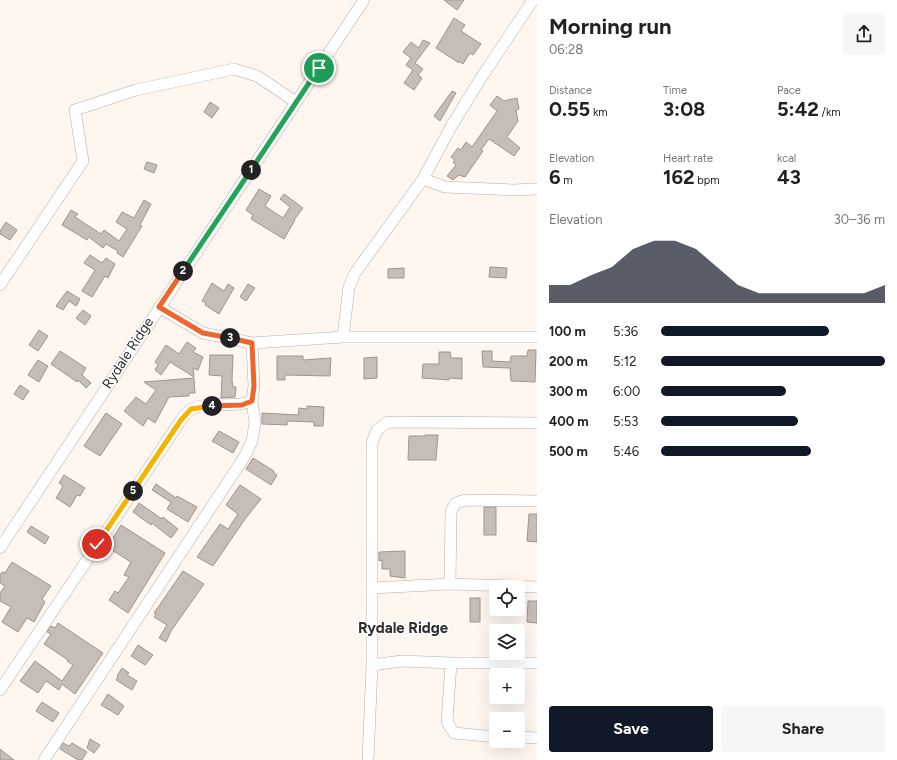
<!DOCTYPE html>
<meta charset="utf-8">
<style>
:root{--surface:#fff;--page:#f6f6f6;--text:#222;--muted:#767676;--accent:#111827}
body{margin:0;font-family:Figtree,sans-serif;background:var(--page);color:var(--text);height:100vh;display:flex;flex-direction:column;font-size:15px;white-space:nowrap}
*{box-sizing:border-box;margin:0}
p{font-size:13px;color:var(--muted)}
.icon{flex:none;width:22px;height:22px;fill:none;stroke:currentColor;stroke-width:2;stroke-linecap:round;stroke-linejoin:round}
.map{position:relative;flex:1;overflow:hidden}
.drawer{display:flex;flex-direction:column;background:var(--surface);width:360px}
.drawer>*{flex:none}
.controls{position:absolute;left:489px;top:580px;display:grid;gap:8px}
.controls a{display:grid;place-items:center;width:36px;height:36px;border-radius:4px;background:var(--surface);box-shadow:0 4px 16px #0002;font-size:20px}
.pin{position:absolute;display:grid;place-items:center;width:34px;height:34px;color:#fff;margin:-17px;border:2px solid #fff;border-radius:50%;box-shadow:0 1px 4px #0007}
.km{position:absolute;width:20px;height:20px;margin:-10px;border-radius:50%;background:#222;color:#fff;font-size:11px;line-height:20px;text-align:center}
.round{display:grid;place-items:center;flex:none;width:42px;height:42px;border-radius:4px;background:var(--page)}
.summary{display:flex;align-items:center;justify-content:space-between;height:68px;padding:0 12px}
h1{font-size:22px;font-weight:700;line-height:30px}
.metrics{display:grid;grid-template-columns:repeat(3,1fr);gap:6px;height:68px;padding:4px 12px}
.metrics div{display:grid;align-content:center}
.metrics b{font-size:20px;font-weight:700}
.metrics small{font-size:11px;font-weight:400}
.metrics p{font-size:11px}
.chart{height:112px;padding:8px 12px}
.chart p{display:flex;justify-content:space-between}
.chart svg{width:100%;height:72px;margin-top:4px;fill:var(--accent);opacity:.7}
.button{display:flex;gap:8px;margin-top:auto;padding:8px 12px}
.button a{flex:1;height:46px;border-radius:4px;background:var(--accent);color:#fff;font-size:16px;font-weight:700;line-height:46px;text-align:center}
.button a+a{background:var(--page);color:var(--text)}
ul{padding:0 12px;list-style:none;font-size:13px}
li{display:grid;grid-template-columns:64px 48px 1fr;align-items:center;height:30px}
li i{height:10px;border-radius:5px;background:var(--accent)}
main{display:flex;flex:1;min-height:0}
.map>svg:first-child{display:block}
.building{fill:#c6bdb8;stroke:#9d9590}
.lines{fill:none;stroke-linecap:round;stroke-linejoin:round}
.minor-casing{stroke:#b6aea8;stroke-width:12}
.minor{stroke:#fff;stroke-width:11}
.split-1-casing{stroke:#fff;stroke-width:8}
.split-2-casing{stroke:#fff;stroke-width:8}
.split-3-casing{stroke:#fff;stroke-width:8}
.split-4-casing{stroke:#fff;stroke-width:8}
.split-5-casing{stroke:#fff;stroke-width:8}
.split-6-casing{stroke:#fff;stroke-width:8}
.split-1{stroke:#22a559;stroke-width:5}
.split-2{stroke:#22a559;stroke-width:5}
.split-3{stroke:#f0652b;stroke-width:5}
.split-4{stroke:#f0652b;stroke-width:5}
.split-5{stroke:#f5b400;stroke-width:5}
.split-6{stroke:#f5b400;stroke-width:5}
.labels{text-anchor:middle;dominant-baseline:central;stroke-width:3;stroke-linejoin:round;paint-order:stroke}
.street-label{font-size:14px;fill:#2f2c2a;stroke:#fff}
.neighbourhood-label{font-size:15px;font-weight:bold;fill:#2f2c2a;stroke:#fff}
</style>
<main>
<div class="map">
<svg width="537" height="760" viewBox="0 0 537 760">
<rect width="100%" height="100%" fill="#fff6f0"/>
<path class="building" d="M444,0H464L457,10Z
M454,18L465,25L461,31L481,44L473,55L470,53L463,64L459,61V63L436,48Z
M423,40L430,43L415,63L423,69L418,75L422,78L414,90L404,83L413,70L406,65L411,58L403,52L411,42L419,48Z
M452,91L456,93L440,121L434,116Z
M497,96L504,101L517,98L519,109L516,110L518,121L507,137L520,148L514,156L489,139L481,150L483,151L465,177L459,175L453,180L447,176L456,165L453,162L455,160L451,157L458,148L461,150L466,142L472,147L497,111L490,105Z
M210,102L219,108L212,118L204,112Z
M147,162L157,165L154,173L144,169Z
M259,189L271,196L265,206L283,218L290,207L280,199L284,194L303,208L294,220H295L284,239L251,219L253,215L246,210Z
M144,200L151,204L140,225L142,226L123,257L117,253L118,251L106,244L103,248L89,237L87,240L62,225L71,210L78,214L75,217L101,234L104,230L119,241L127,229L116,222L122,212L134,218Z
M6,222L17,230L10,240L0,234V231Z
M90,255L102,263L106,258L115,264L108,278L105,276L92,297L82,291L95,270L84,263Z
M490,267L507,268L506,278L489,277Z
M404,268V278H388V269Z
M212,283L224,291L228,284L234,288L219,314L205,305L206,303L202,301Z
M248,284L255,288L246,301L240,297Z
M67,291L80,299L76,306L69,301L63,310L56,306Z
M83,310L91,316L85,325L76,318Z
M39,330L48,336L38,351L29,345Z
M187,342L196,348L193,352L203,357L198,370L193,368L194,377L170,362L161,375L155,370L158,365L155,362L166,345L179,354Z
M528,350H536L535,382L511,381L510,368L483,367L482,351H492V361L510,362L511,356H527Z
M60,351L86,368L82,375L91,383L86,388L78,380L77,382L51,364Z
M439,352H450L451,358H462V379L449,378V380L422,378L423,364H439Z
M210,355H233L232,380L233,387H236L235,397L221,398L222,376L209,375Z
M277,356H303V360L331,358L330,376L285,375V380H277Z
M377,357V378L364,379V358Z
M38,360L48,366L39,382L28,375Z
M194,378L195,393H189V396L169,397L155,423L148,418L143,426L124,411L136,397L146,404L148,401L156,390L144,382Z
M20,385L29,391L23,400L14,394Z
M307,406L324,407L323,426H314V422L287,421V425L262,424V413L298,415L299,408L307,409Z
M106,413L122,424L100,456L84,446Z
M219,431L239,442L233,453L212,441Z
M425,435H438L436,460H408L409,436H425Z
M253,458L274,471L273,472L277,475L271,485L246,469Z
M64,475L85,488L80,496L77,495L70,507L56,498L63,486L59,483Z
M156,484L176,498L177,496L197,507L188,522L167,509L171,502L152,490Z
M240,485L261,499L245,519L213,566L197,557L220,524L228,529L238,514L226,505Z
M139,503L162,519L163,517L178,529L171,538L152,523L151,525L133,512Z
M484,507H496V535H484Z
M529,514H537V542L527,541Z
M121,525L165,553L128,613L109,600L115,591L118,593L129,577L124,575L131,562L107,547Z
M31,526L49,537L45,544L27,532Z
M405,551V578L390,576V569H382V560L379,561V552Z
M12,562L51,586L42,599L45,602L34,622L27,618L18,632L2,622L11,607L0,601V593L5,586L0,583V576L2,572L5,573Z
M183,571L204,584L171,631L166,642L159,638L167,625L154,617L156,614L154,613Z
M470,598H480V622H470Z
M528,601H537V623L527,622Z
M58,623L103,653L75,694L62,684L59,690L46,681L38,693L20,681L35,661L62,681L73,665L67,661L68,660L44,644L51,634L47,632L51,626L55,628Z
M138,645L153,655L145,665L131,656Z
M122,668L129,673L127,675L137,681L132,690L116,680L118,677L117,676Z
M108,694L124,706L118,715L101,705Z
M42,702L59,713L53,722L36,711Z
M90,739L100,745L94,753L87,748Z
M63,743L69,746L72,743L87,752L82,760H78L60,749Z
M0,749L14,760H0Z"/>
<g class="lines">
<defs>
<path id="minor" d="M423,179L445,187L513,190L537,189
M0,285L83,161L75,110L136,90L234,69L257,76L296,102
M159,307L203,333L252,343L343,337H537
M343,337L349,287L355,273L423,179L452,125L481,78L533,0
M0,548L364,0
M450,584L451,511L456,503L465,500L537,501
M372,588L450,584L537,587
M451,663L447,722L454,733L496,737
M372,665L402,661L451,663H537
M0,690L181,420C184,416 188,411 192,409C211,400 233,409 252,401
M518,737L537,738
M44,760L245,456L252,441L255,423L252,401L254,386L252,343
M368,760L372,665V443L377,430L388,422L537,423"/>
</defs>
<use href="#minor" class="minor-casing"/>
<use href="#minor" class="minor"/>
</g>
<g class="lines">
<defs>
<path id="split-1" d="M251,170L319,68"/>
<path id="split-2" d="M183,271L251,170"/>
<path id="split-3" d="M183,271L159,307L203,333L230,338"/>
<path id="split-4" d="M212,406L242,405L252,401L254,386L252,343L230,338"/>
<path id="split-5" d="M133,491L181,420L191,409L212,406"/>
<path id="split-6" d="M97,544L133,491"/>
</defs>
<use href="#split-1" class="split-1-casing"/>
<use href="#split-2" class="split-2-casing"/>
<use href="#split-3" class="split-3-casing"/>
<use href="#split-4" class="split-4-casing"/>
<use href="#split-5" class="split-5-casing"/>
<use href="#split-6" class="split-6-casing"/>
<use href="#split-1" class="split-1"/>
<use href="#split-2" class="split-2"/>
<use href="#split-3" class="split-3"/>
<use href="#split-4" class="split-4"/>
<use href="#split-5" class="split-5"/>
<use href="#split-6" class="split-6"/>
</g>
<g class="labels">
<g class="street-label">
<text transform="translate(128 353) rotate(-57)">Rydale Ridge</text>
</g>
<g class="neighbourhood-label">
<text x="403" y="628">Rydale Ridge</text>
</g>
</g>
</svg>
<div class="controls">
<a><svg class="icon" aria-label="locate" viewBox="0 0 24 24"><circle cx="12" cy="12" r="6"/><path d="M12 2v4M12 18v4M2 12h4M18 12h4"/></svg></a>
<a><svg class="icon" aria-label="layers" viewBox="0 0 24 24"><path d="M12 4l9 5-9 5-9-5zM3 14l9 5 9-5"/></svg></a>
<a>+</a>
<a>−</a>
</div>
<div class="pin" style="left:319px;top:68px;background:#1e9e55"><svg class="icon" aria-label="arrive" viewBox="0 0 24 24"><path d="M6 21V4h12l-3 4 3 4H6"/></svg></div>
<div class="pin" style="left:97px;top:544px;background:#d93025"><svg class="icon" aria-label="check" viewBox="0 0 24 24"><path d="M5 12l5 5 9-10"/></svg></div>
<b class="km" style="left:251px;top:170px">1</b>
<b class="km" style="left:183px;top:271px">2</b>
<b class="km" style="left:230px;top:338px">3</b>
<b class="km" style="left:212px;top:406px">4</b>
<b class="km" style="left:133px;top:491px">5</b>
</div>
<section class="drawer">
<div class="summary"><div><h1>Morning run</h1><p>06:28</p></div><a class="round"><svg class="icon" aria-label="share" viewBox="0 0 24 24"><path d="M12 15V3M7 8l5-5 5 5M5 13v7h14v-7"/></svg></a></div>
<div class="metrics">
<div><p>Distance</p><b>0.55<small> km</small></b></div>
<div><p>Time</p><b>3:08</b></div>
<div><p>Pace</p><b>5:42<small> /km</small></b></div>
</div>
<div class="metrics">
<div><p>Elevation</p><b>6<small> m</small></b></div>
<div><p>Heart rate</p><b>162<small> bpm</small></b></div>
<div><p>kcal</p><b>43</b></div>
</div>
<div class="chart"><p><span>Elevation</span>30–36 m</p>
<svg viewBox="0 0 160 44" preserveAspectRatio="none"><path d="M0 44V33L10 33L20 27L30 22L40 11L50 6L60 6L70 11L80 22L90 33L100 38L110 38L120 38L130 38L140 38L150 38L160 33V44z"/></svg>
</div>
<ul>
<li><b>100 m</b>5:36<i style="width:75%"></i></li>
<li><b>200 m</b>5:12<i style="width:100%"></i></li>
<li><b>300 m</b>6:00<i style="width:56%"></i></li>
<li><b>400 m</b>5:53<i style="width:61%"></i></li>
<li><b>500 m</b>5:46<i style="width:67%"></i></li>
</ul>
<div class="button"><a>Save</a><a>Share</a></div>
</section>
</main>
